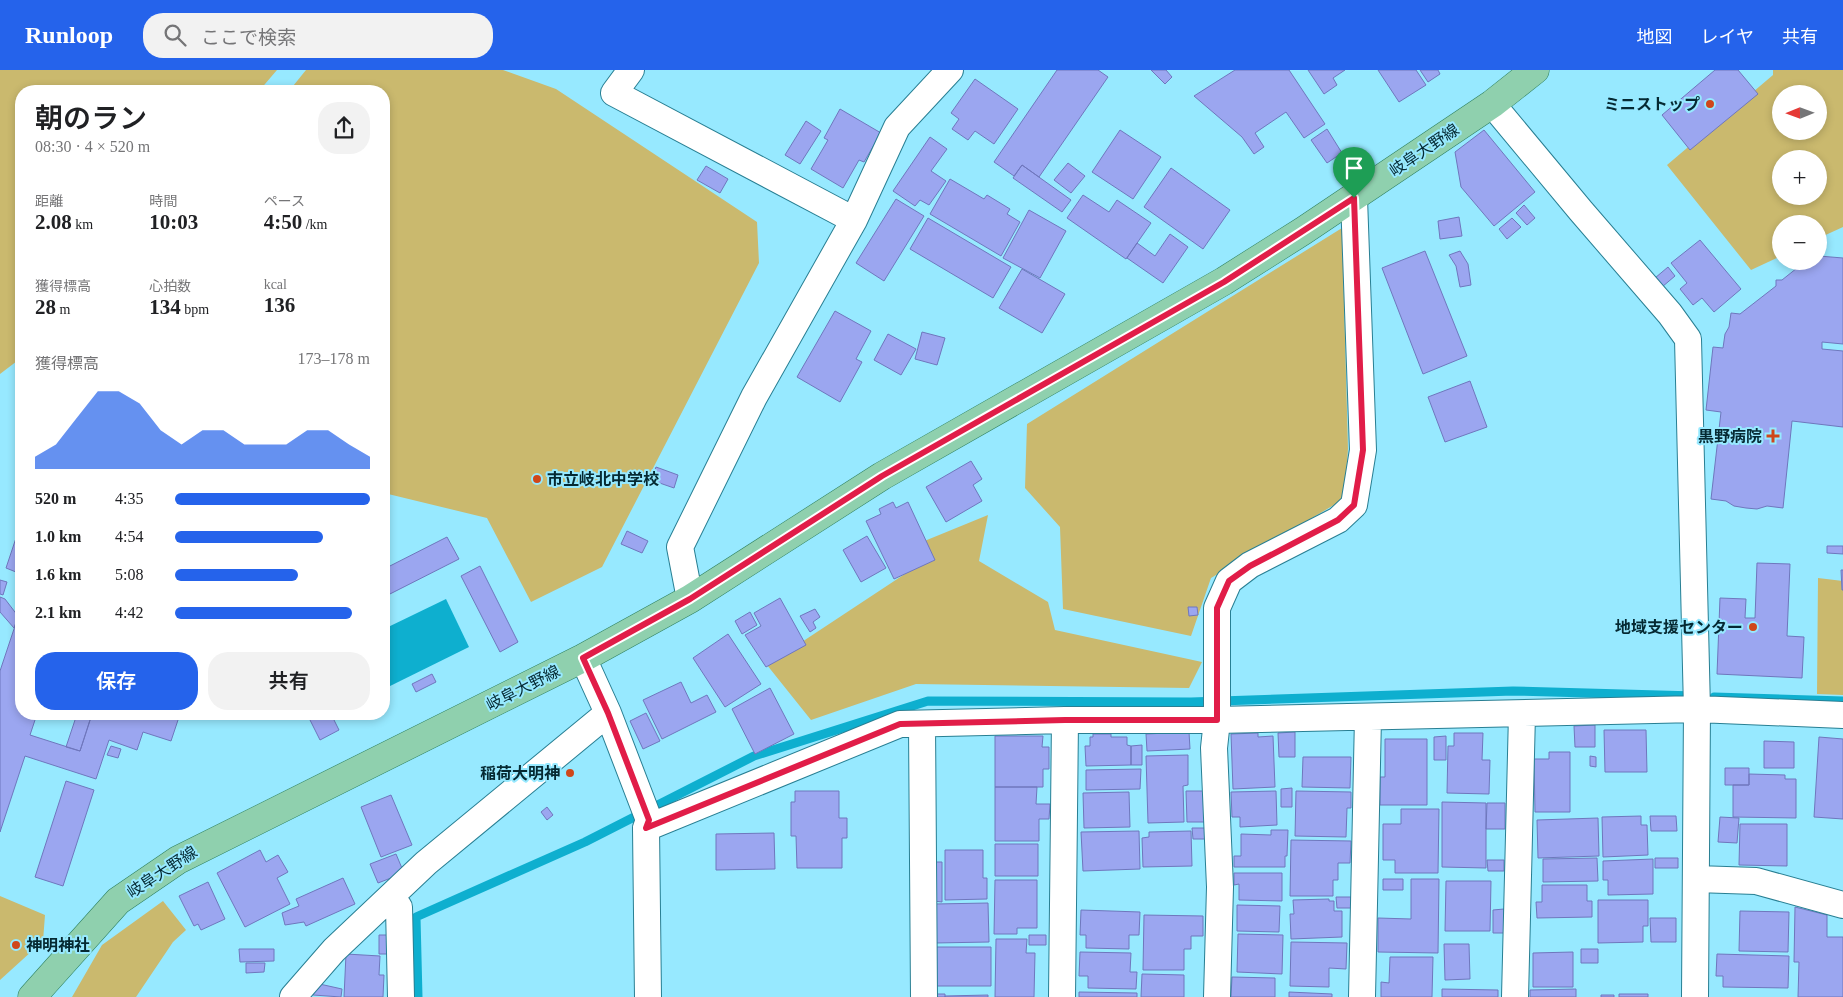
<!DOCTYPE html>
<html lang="ja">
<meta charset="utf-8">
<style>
:root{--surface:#fff;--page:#f2f2f2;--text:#202124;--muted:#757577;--accent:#2563eb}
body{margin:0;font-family:"Times New Roman","Noto Sans JP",serif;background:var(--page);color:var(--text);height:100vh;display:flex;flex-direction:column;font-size:19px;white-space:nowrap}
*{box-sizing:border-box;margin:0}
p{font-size:16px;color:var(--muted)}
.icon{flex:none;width:28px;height:28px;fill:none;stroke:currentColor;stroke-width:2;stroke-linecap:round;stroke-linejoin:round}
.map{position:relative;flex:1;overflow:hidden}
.sheet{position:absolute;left:15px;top:15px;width:375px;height:635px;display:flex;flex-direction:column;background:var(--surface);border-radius:20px;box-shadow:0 2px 8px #0003}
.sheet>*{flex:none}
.needle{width:32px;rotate:269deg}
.controls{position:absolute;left:1772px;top:15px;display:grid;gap:10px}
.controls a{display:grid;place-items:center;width:55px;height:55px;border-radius:50%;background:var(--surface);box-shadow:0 2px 8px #0003;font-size:25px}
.pin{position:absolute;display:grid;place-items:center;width:42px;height:42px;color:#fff;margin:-51px -21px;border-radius:50% 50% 50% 0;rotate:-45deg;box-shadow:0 0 5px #0007}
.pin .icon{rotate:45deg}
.round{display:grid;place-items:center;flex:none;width:52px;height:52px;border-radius:20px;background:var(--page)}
.summary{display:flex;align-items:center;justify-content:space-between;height:85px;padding:0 20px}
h1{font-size:28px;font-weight:600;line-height:38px}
.figures{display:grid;grid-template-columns:repeat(3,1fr);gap:8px;height:85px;padding:5px 20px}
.figures div{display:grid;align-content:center}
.figures b{font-size:21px;font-weight:600}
.figures small{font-size:14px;font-weight:400}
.figures p{font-size:14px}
.chart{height:140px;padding:10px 20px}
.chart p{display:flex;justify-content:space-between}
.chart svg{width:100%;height:90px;margin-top:5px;fill:var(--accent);opacity:.7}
.button{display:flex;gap:10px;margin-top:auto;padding:10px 20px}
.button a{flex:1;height:58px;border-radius:20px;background:var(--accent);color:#fff;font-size:20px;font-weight:600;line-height:58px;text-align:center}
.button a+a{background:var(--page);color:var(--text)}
ul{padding:0 20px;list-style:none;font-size:16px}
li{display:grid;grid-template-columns:80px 60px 1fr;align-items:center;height:38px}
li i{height:12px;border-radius:6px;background:var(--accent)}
header{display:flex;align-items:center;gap:30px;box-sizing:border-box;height:70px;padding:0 25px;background:var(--accent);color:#fff}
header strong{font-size:24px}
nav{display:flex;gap:28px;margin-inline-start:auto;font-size:18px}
.search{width:350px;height:45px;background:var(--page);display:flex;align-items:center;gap:12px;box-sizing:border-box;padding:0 18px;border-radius:20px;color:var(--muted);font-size:19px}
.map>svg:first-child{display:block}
.green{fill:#cab96e;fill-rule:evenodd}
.water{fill:#0eafcf}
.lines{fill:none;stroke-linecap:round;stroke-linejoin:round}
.stream{stroke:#0eafcf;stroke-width:9}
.building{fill:#9ba6f0;stroke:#6f77bd}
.minor-casing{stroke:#287f93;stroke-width:28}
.primary-casing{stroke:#2f8160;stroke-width:29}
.minor{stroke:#fff;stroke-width:26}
.primary{stroke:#8fd0ae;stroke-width:28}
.route-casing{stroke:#fff;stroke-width:10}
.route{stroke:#e11d48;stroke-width:6}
.poi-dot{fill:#cf471a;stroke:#97e9ff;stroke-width:2}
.labels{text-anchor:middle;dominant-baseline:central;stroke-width:4;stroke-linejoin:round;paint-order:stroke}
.poi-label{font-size:16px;font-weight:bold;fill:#052932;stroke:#97e9ff;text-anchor:end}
.street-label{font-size:16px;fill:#052932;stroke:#97e9ff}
</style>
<header>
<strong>Runloop</strong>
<div class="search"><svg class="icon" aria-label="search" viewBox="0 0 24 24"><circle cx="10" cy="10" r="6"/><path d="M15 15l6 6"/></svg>ここで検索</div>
<nav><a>地図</a><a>レイヤ</a><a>共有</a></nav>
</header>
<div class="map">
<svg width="1843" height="927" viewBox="0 0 1843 927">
<rect width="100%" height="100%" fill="#97e9ff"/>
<path class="green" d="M0,0H277L259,21H21V288L0,304Z
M306,0H503L556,19L757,152L759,193L602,497L531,532L487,448L384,423V21H289Z
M1773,0H1843V157L1819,168V154H1781V186L1751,200L1667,95L1773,5ZM1781,24H1819V61H1781ZM1781,89H1819V126H1781Z
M1342,158L1348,379L1344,429L1211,508L1191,566L1063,539L1060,457L1025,418L1027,354Z
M988,445L979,491L1048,532L1055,560L1202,592L1189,618L916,614L811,650L767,595L923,492L922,472Z
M1818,508L1843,511V625L1817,624Z
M0,826L45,845L43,871L0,910Z
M163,831L186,860L173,872L136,927H72L102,875Z"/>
<path class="water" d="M446,529L469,577L384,619V559Z"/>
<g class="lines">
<path class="stream" d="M1714,627L1843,631
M418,927L416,847L585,772L754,686L928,631L1191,632L1513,621L1696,626"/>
</g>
<path class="building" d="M1057,0H1098L1108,7L1039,107L1022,95L1014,106L994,92Z
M1151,0H1166L1172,7L1165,14Z
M1235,0H1289L1325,54L1304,68L1286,42L1255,63L1264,77L1254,84L1242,67L1194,26Z
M1308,0H1345L1333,8L1337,15L1324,24Z
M1378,0H1416L1426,15L1399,32Z
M1420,0H1438L1440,4L1428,12Z
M1715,0H1738L1758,24L1690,80L1662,45Z
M975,9L1018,39L994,74L975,61L968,70L952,59L959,49L951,43Z
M840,39L881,63L864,92L859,90L843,118L811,99L828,70L824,68Z
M806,51L821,61L800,94L785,85Z
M1327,59L1342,83L1327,93L1311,70Z
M1120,60L1161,87L1133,129L1092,102Z
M1484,60L1535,122L1494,156L1461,117L1455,82Z
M930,67L947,79L931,101L946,111L929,135L920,130L915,136L893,121Z
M1068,93L1085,106L1071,123L1054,110Z
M1022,95L1071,130L1062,142L1013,108Z
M706,96L728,109L720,123L697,110Z
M1171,98L1230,140L1203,179L1144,137Z
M950,109L984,129L987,125L1010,139L1007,144L1020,152L1001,186L930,144Z
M1083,125L1109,142L1117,130L1151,153L1126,189L1067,148Z
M896,129L924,146L884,211L856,193Z
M1524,135L1535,148L1527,155L1516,143Z
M1029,140L1066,161L1040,208L1003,188Z
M1459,147L1462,166L1440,169L1438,151Z
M928,148L1011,197L993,228L910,179Z
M1512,148L1521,157L1507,169L1499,159Z
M1170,164L1188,177L1163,213L1127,188L1137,173L1155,186Z
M1700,170L1741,219L1714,242L1702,228L1693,235L1680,219L1687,213L1671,193Z
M1425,181L1467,286L1423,304L1382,198Z
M1460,181L1468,194L1471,215L1460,217L1456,196L1449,185Z
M1819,186L1843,188V274L1822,272V279L1843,281V357L1792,351L1783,438L1767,436L1757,439L1746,438L1734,436L1726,431L1711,429L1721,342L1706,340L1713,277L1723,278L1725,264L1729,257L1731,243L1740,244L1776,216V210H1782L1802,194V191H1819Z
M1668,197L1675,206L1662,217L1655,208Z
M1022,199L1065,224L1042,263L999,238Z
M835,241L871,261L856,289L862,292L840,332L797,307Z
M922,262L945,268L937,295L915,289Z
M888,264L916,279L901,305L874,290Z
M1470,311L1487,357L1445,372L1428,327Z
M971,391L982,409L973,415L982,431L946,452L926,417Z
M656,397L678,405L674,418L651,410Z
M893,432L896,438L908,432L935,490L894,509L866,451L881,444L879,439Z
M21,453V504L6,498Z
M627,461L648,471L642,483L621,474Z
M867,466L886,498L861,512L843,480Z
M447,467L459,489L384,527V499Z
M1827,476H1843V484L1827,483Z
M1757,493L1790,494L1787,566L1804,567L1802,608L1717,604L1720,528L1746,529L1745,548H1755Z
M480,496L518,572L500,582L461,506Z
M1841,500H1843V520H1842Z
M0,510L7,512L3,525L0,524Z
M0,527L5,529L18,546L14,558L0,542Z
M780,528L806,575L766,597L745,565L761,556L754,543Z
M1188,537H1197L1198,545L1189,546Z
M21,538V644H37L30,665L80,681L92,644H180L171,671L143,662L137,680L109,670L96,709L25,686L0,762V601Z
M815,539L820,547L813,552L816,558L810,562L800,546Z
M750,542L757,555L742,564L735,551Z
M728,564L761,614L725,637L693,588Z
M432,604L436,612L416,622L412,614Z
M681,612L691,633L707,625L716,642L662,669L643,630Z
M770,618L794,664L755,684L732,639Z
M646,643L660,671L643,679L630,651Z
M77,644H92L80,681L66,677Z
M307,644H331L339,660L320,670Z
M1595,655V677H1575L1574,656Z
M1604,660H1646L1647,702H1605Z
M1189,662L1190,679L1147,681L1146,664Z
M1295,662V687H1279L1278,663Z
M1258,663V667L1273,666L1275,717L1233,719L1231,664Z
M1454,663H1483L1482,690H1490L1489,724L1447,723L1448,676H1454Z
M1093,664H1111V667H1127V675L1131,676V695L1086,696L1085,676H1090V667H1093Z
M995,666H1043L1042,677H1049V699H1043V717H995Z
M1446,666V690H1434V667Z
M1819,667L1843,669V749L1814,747Z
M1385,669H1427V735H1380V707H1385Z
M1764,671L1794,672V698H1764Z
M1142,675V695H1131V676Z
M111,676L121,679L118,688L107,685Z
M1549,682H1570V742H1535L1534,689H1549Z
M1188,685V715L1183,716L1184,752L1148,753L1146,686Z
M1590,686L1596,687V697L1590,696Z
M1303,687H1351L1350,718L1302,717Z
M1725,698H1749V715H1725Z
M1141,699L1140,719L1086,720V700Z
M1749,704L1785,705V709H1796V748L1733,747V715H1749Z
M66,711L94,720L63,816L35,807Z
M995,717H1037L1036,734H1050L1049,749H1039V771H995Z
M1292,718V737H1281V719Z
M795,721H839V748H847V768H842V798H797L796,766H791V732H795Z
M1186,721H1204L1205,752H1187Z
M1276,721L1277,755L1240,757V747H1232L1231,722Z
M1296,721L1351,722V738H1347L1346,767L1295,766Z
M1129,722L1130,757L1084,758L1083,723Z
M391,725L412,775L381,787L361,737Z
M1442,732L1486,733V798L1442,797Z
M1487,733H1505V759H1486Z
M547,737L553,745L547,750L541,742Z
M1401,739H1439L1438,803H1395V790H1383V754H1401Z
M1641,746V755H1647L1648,785L1603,787L1602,747Z
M1650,746H1676L1677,761H1651Z
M1720,747L1739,748L1737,773L1718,772Z
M1598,748L1599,786L1538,788L1537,750Z
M1740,754H1787V796L1739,795Z
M1192,758H1206V769H1193Z
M1271,760H1288L1287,786H1285V797H1234V786H1241V764L1271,765Z
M1139,761L1140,799L1083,801L1081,762Z
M1191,761L1192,796L1143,797L1142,768L1149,767V762Z
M774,763L775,799L716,800V764Z
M1291,770L1351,771L1350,793H1338V810H1333V826H1290Z
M995,774H1038V806H995Z
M260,780L266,792L278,785L288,802L277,808L290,834L245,857L217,803Z
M945,780H983V808H987V829L945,830Z
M396,784L404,803L378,813L370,794Z
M1597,788L1598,811L1543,812V789Z
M1655,788H1678V798H1655Z
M1653,789V824L1608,825V810H1603V791Z
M1487,790H1504V801H1488Z
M933,792H942V832L934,831Z
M1234,803H1282V831L1239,830V814L1234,815Z
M343,808L355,834L306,856L304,852L285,855L282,843L299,836L296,829Z
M1383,809H1403V820H1383Z
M1411,809H1439L1438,883L1378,882V848L1411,849Z
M995,810H1037V858H1017V864H994Z
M1446,811H1491L1490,861H1445Z
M208,812L225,849L201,860L198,854L194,856L179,826Z
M1542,815H1587V831H1592V847L1537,848L1536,832H1542Z
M1336,827H1351V838H1337Z
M1329,829V831H1334V841H1342V867L1291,869L1290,844H1294L1293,830Z
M1598,830H1648V856H1643V872L1598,873Z
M988,833L989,872L935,873V834Z
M1237,835L1280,836L1279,862L1237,861Z
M1795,837L1827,845V867H1843V927H1798L1799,892H1794Z
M1504,839L1505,863H1493V840Z
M1081,840L1140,842L1139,865H1129V879L1086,878V865H1080Z
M1740,841L1789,842L1788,882L1739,881Z
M1144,845L1203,846V866H1191V879H1184V900H1143Z
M1650,848H1676V872H1651Z
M1238,864L1283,865L1282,904L1237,902Z
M379,865H388L389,884H379Z
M1029,865H1046V875H1029Z
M996,869H1027L1026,883H1035L1034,927H995Z
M1291,872L1347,873L1346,899L1329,898V917L1290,916Z
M1444,874H1469L1470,909L1445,910Z
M935,877H991V916H936Z
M239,879H274V891L240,892Z
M1581,879H1598V893H1581Z
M1080,882L1131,883L1130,902H1137L1136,919L1088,918V906H1079Z
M1573,882V917H1533V883Z
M346,884L380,886L379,905H384L383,927H344Z
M1717,884L1789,886L1788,918L1723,917V906H1716Z
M1390,887H1433L1432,927H1381V912L1389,913Z
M246,893H265L264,902L246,903Z
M1142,904L1184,905V927H1141Z
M1232,907L1275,908V927H1231Z
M315,913L342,919L341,927L313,925Z
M1442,919L1498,920V927H1442Z
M1576,919V927H1530V920Z
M1079,922L1137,923V927H1079Z
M1289,922L1332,924V927H1289Z
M935,924H945V927H935Z
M1619,924H1648V927H1619Z
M988,925V927H945V926Z
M1601,925H1614V927H1601Z"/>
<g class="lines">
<defs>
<path id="minor" d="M631,0L614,23L854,150
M1492,34L1581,141L1670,244L1688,269L1697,639L1695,927
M690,529L680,477L754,327L854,150L897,57L950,0
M583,588L608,643L649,750L646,758L648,927
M922,654L924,927
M646,758L900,654L1065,650H1217L1697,639L1843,645
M1696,809L1756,811L1843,835
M391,827L399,837L401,927
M293,927L334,880L426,793L608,643
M1062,927L1065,650
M1217,927L1220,817L1214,678L1217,650V538L1229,511L1250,495L1338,450L1354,435L1363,380L1354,128
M1362,927L1368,647
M1515,927L1522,644"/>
<path id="primary" d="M32,927L118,831L178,790L583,588L690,529L882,406L1224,211L1303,161L1492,34L1535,0"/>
</defs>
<use href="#minor" class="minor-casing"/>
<use href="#primary" class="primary-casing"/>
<use href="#minor" class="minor"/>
<use href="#primary" class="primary"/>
</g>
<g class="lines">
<defs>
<path id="route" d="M1354,128L1363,380L1354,435L1338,450L1250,496L1229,511L1217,538V650H1065L900,654L646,758L649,750L608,643L583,588L690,529L882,406L1224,212Z"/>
</defs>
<use href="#route" class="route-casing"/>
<use href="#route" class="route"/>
</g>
<g class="poi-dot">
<circle cx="1710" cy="34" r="5"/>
<path d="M1770.5 358.5h5v5h5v5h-5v5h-5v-5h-5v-5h5z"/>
<circle cx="537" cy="409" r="5"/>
<circle cx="1753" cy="557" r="5"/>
<circle cx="570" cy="703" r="5"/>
<circle cx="16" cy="875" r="5"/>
</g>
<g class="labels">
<g class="poi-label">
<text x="1700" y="34">ミニストップ</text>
<text x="1762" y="366">黒野病院</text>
<text x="547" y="409" text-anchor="start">市立岐北中学校</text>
<text x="1743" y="557">地域支援センター</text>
<text x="560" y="703">稲荷大明神</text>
<text x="26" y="875" text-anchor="start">神明神社</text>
</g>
<g class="street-label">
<text transform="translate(1424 80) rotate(-34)">岐阜大野線</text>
<text transform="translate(523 618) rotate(-27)">岐阜大野線</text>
<text transform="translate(162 802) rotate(-33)">岐阜大野線</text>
</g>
</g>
</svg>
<div class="controls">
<a><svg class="needle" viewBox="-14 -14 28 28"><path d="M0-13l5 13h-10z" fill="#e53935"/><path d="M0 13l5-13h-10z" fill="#757577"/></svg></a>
<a>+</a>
<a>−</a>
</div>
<div class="pin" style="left:1354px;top:128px;background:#1e9e55"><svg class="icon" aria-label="arrive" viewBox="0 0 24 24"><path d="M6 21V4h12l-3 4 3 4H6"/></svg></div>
<section class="sheet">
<div class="summary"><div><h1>朝のラン</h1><p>08:30 · 4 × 520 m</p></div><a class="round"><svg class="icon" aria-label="share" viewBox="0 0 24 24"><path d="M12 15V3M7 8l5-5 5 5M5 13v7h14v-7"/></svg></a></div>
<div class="figures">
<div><p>距離</p><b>2.08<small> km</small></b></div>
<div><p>時間</p><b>10:03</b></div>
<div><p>ペース</p><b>4:50<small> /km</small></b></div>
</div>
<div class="figures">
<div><p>獲得標高</p><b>28<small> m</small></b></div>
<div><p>心拍数</p><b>134<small> bpm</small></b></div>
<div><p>kcal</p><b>136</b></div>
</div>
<div class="chart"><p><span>獲得標高</span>173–178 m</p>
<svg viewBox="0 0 160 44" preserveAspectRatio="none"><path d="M0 44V38L10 32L20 19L30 6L40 6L50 12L60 25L70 32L80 25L90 25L100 32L110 32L120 32L130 25L140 25L150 32L160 38V44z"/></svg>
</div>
<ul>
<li><b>520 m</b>4:35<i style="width:100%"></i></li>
<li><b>1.0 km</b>4:54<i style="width:76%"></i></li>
<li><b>1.6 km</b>5:08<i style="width:63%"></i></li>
<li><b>2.1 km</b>4:42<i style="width:91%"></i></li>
</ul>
<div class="button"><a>保存</a><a>共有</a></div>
</section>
</div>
